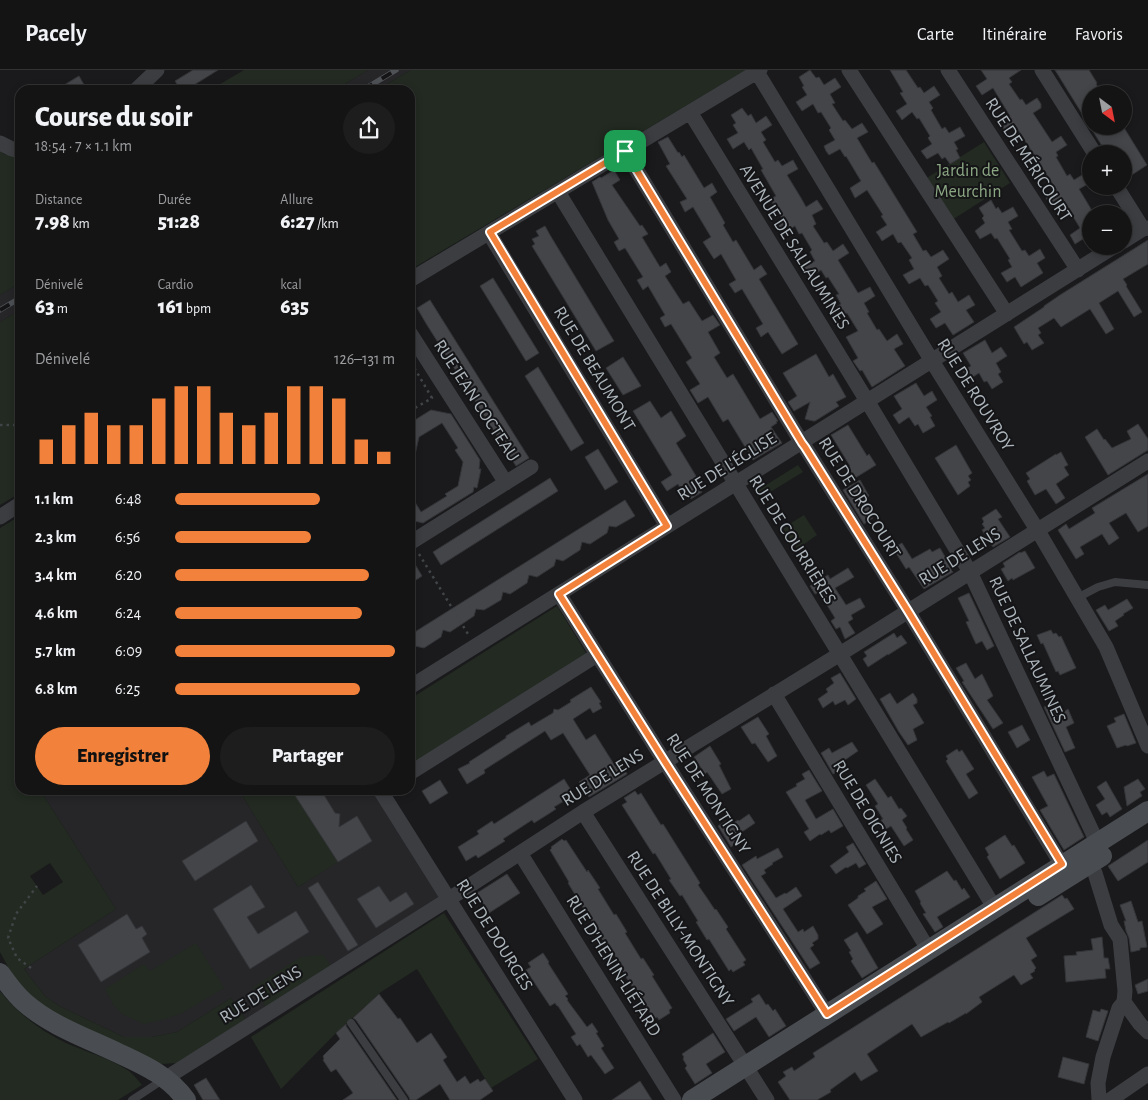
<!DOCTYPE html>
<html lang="fr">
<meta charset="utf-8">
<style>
:root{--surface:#141415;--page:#1d1d1e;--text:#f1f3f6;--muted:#9d9ea0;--line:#333334;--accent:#f2823b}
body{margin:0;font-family:"Alegreya Sans",sans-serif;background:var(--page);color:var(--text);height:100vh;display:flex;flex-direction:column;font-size:19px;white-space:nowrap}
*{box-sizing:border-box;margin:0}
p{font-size:16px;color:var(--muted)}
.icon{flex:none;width:28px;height:28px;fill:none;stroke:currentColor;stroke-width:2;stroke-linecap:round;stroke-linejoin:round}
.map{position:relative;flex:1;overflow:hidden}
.panel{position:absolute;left:15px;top:15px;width:400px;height:710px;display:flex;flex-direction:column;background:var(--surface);border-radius:15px;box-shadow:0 2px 8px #0003,0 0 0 1px var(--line)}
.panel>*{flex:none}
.needle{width:32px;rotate:148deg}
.controls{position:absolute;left:1082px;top:15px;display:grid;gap:10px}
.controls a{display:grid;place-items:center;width:50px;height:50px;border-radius:50%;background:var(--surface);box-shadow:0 2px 8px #0003,0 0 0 1px var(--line);font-size:25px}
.pin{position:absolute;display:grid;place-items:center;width:42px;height:42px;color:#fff;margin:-21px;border-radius:10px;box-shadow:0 2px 8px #0006}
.round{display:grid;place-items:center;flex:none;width:52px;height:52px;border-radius:26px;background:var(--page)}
.summary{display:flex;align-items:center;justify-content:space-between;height:85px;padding:0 20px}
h1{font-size:28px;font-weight:800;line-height:38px}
.metrics{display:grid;grid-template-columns:repeat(3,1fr);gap:8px;height:85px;padding:5px 20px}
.metrics div{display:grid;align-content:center}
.metrics b{font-size:21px;font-weight:800}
.metrics small{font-size:14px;font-weight:400}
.metrics p{font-size:14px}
.chart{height:140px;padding:10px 20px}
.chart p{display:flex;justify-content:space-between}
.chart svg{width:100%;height:90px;margin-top:5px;stroke:var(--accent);stroke-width:6}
.button{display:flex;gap:10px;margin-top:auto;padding:10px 20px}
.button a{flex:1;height:58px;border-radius:30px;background:var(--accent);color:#111;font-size:20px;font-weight:800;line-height:58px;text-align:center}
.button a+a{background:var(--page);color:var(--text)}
ul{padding:0 20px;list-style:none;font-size:16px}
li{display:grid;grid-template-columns:80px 60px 1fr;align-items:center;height:38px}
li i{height:12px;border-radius:6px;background:var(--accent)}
header{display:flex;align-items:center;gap:30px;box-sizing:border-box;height:70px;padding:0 25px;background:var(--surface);border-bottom:1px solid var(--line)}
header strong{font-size:24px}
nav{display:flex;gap:28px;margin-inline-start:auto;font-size:18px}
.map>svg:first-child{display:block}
.built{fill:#262629}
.green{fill:#222a21;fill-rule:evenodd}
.building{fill:#444549;stroke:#343538}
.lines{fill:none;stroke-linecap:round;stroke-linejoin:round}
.path{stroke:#414548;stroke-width:2.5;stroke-dasharray:2.5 4;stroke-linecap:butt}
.lane{stroke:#3b3d41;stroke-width:8}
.street{stroke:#3b3d41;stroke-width:15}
.secondary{stroke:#494d51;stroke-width:20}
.rail-casing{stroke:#4e5256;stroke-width:5.5}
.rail{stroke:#151517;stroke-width:4;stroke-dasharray:11;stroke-linecap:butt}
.route-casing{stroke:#fff;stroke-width:10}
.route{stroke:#f2823b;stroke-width:6}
.labels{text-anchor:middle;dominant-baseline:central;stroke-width:4;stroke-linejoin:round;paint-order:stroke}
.street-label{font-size:18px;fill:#acb5bb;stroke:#151517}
.park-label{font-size:18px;fill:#8ba683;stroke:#151517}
</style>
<header>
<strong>Pacely</strong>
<nav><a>Carte</a><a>Itinéraire</a><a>Favoris</a></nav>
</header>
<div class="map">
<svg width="1148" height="1030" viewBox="0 0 1148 1030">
<rect width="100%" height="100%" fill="#1a1a1c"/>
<path class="built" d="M368,0H411L377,20H335Z
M20,213V240L0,252V225Z
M40,720H239L298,817L337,792L294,724L301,720H372L440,828L246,950L231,928L177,962L152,967H124L59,936L45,926L24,899L116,839Z"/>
<path class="green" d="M244,0H368L335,20H210Z
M411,0H746L410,200V20H377Z
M984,72L1010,113L952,150L925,109Z
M0,81L4,84L20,88V213L0,225Z
M20,240V423L0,435V252Z
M798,395L803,402L762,427L758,420Z
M804,445L817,465L797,479L783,458Z
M20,446V644L15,665L20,681V720H40L116,839L24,899L45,926L59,936L124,967H152L177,962L231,928L246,950L177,993L162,994L151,990L50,941L21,918L8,897L0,882V458ZM50,793L63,812L43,825L30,806Z
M557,536L588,586L410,697V629Z
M239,720H301L295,724L338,792L298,817Z
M444,843L538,989L491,1018L417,899L381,922L336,963L281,1019L251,967Z
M196,873L224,918L182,943L165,949L144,954L122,944L113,934L105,919L144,894L150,901Z
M323,885L331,896L266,937L253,917L301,887Z
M0,921C17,943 41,961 66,973C86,982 110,988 129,1001C134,1005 138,1010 142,1015L118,1030H0Z"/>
<path class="building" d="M193,0H218L186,20H181L175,11Z
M810,0L816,8L819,7L824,15L835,8L841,17L830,24L835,33L832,34L843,51L845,50L852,59L862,53L868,62L857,68L872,93L874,92L917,162L913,164L923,181L926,180L931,187L943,180L949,189L937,197L942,206L939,208L949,224L952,222L958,232L969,225L975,235L966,240L974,252L953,265L945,253L936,258L930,249L941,242L935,233L938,231L928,215L925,216L920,208L909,214L903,205L914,199L909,190L912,188L901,172L898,173L893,164L882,171L879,166L876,162L887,155L881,146L883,145L867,120L855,128L850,118L861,111L846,86L845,87L840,79L829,85L826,81L824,76L835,70L829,60L831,58L821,42L818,43L813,34L802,41L796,32L807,25L802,17L804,16L799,7Z
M890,0H906L918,18L920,17L924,23L934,16L940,25L929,32L933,38L931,40L942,59L945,57L949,63L960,57L965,66L954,72L958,79L956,80L960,88L950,94L945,87L942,89L938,83L927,89L921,81L932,74L928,68L930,66L919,48L917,49L912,42L902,50L896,41L907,34L900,23L903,22Z
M981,0H1021L1009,8L1012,12L1009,14L1020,30L1022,29L1026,35L1037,28L1041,34V38L1033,43L1052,72L1061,66L1067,75L1056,82L1058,86L1056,87L1067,106L1070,104L1074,110L1082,105H1086L1090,113L1079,119L1091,139V180L1083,169L1075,174L1070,165L1080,158L1063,130L1052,137L1046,128L1057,121L1015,55L1005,61L999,52L1010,46L993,18L982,25L976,16L987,9Z
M1055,0H1089L1097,13L1096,14L1103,24H1091V56H1123L1147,95L1124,110V84H1107Z
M79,6L87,20H56L74,9Z
M742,38L748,46L751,44L756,53L766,46L772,55L761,62L766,70L763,72L775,92L778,90L782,96L793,90L798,99L787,105L801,128L806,137L817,130L823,139L812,145L816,154L813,156L824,173L827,172L833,181L843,174L849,183L838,190L858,223L870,217L875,226L864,233L869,242L867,243L877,260L879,259L887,271L897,264L903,274L894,279L905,296L872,317L862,300L860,301L853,291L858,288L846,267L858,261L847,243L837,250L831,240L841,234L836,225L839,224L828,207L826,208L821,200L810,207L804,197L815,191L810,182L812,180L802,163L799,164L795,156L783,163L778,154L783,150L770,129L776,126L761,100L763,99L751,78L749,80L744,72L733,79L727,69L738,63L733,55L736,53L731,45Z
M668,67L678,83L679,82L682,87L684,85L704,118L712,113L717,122L710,127L725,153L723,155L733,172L736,170L754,200L761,195L767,204L759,209L798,274L782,284L768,262L761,267L756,258L763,254L742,219L735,223L729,214L736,210L721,184L714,189L703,172L711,167L693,137L685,142L680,132L687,129L666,96L670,94L658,72Z
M614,100L620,110L612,115L640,156L642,155L648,164L642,167L660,197L666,193L671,202L665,206L683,234L689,231L702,251L713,245L720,255L708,262L720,283L714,287L727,308L733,304L760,349L772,342L778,351L776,352L777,353L771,357L782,373L753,390L728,349L723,352L708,327L698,333L690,320L700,314L686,292L692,288L671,254L665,257L660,248L665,245L648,216L643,220L637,210L643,207L625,178L619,181L614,172L619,169L608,150L592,112L600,107L601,108Z
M991,130L996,139L998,137L1002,143L1013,137L1018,146L1008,152L1012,159L1009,160L1022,181L1025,180L1029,186L1040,179L1045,188L1037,193L1043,203L1021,217L1015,207L1007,212L1001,203L1012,197L1008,190L1010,189L997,168L995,169L991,163L980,169L975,161L985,153L982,148L984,146L979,138Z
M545,156L550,165L614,271L596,281L532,176L535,174L532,169L539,166L536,161Z
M1148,170V194L1123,209L1127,215L1126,216L1142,242L1134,247L1118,221L1099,233L1114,259L1106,264L1090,239L1061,257L1054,248L1038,258L1041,263L1038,265L1044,273L1032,280L1027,272L1024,274L1014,257L1044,237V236L1060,225Z
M493,208L539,283L526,291L480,216Z
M430,230L517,369L529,388L516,396L427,255L417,238Z
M985,270L992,283L1001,277L1007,286L996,293L1001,302L998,304L1003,312L992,319L987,311L984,312L979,303L968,310L963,301L971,296L963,283Z
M816,284L829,307L833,304L846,327L836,332L839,336L815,351H813L805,349L810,332L794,341L788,332L797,326L783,303Z
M623,287L641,316L623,325L606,298Z
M538,297L584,373L571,381L525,306Z
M916,313L924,326L932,321L937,330L926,337L932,346L930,347L935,356L923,363L918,354L915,356L909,347L899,354L893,345L902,339L894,326Z
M650,331L661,348L671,341L686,366L676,373L702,416L699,418L702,422L691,429L688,425L685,427L678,414L667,421L661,412L672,405L633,341Z
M431,340L451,344L480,390L479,399H481L477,418L474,417L473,422L423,453L410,450V424L421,442L447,426L445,424L458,416L463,392L455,380L458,378L442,353L419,367L414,389H410V353Z
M1138,354L1148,369V380L1108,405L1085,367L1097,359L1104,370L1105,369L1112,378L1131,369L1127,361Z
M848,355L867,386L869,384L876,395L855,408L848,397L850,396L831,365Z
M956,375L972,403L968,406L971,410L968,412L970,416L958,425L935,388Z
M598,379L618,412L605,420L585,387Z
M1061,382L1068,395L1064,397L1069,405L1056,414L1065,428L1056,434L1046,419L1035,425L1027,411L1030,409L1026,403L1056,384V385Z
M1148,404V456L1138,462L1126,443L1109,453L1119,468L1109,475L1102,464L1080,477L1084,484L1076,489L1058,460L1066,454L1069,459L1095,443L1092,438Z
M550,408L558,421L441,495L433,482Z
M860,410L869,426L865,428L872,439L868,441L873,448L864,454L843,420Z
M625,430L635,446L616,457L609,456L607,463L590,474L582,472L580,480L563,491L556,489L554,496L537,507L529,505L527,513L510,524L503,522L501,530L484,540L476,539L474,546L450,562L443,560L441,567L424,578L410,575V565Z
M996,439L1002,447L998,449L1010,467L993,477L982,460L985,458L982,454L984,452L982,448Z
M902,473L912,489L930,479L932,482L940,478L952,499L951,500L953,502L924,519L909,497L906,499L893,478Z
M1025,481L1035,498L1013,510L1012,508L1008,511L1001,499L1005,497L1003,493L1020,482V483Z
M410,486L422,506L410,514Z
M848,498L854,507L835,518L846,535L860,528L865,537L851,545L853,549L848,552L855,563L845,569L840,557L836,559L831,551L835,548L819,522L815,524L810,516L828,505L830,509Z
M969,523L994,576L987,580L982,571L976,574L966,552L969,551L958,528Z
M1127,529L1133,538L1123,544L1124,545L1115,551L1118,556L1109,561L1096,540L1105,535L1108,540Z
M1051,560L1053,564L1056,563L1059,567L1061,566L1076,598L1060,605L1058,601L1056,602L1043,573L1041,574L1037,565Z
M894,563L897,568L901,565L907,573L888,585V584L868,597L863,589L867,586L864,582Z
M966,593L975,609L982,604L993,626L987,630L1003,653L993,659L962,612L964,611L956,598Z
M840,603L856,629L848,635L845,630L835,635L833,631L823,638L818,629L828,622L826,619L834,613L831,608Z
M591,617L601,632L599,633L602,638L593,643L590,638L573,649L586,670L595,664L615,696L620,692L627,704L589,727L579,712L590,705L563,663L551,670L545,661L484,700L485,703L467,714L458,699L470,693L469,692L506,668V666L529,652L531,656L553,643L554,639L558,640L571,632L570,630Z
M890,623L897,634L913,623L917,629V633L913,635L924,653L913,659L917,670L908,675L899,662L880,629Z
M1053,633L1057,640L1062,638L1064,642L1068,639L1074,653L1066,657L1075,678L1065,682L1044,637Z
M1124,644L1136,673L1127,676L1126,675L1117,678L1107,656L1116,652L1114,648Z
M758,647L769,664L766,666L777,686L768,692L755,673L752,674L741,657Z
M1022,655L1030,670L1017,678L1008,662Z
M852,672L858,681L839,694L842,699L833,704L821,683L829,678L832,683Z
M710,676L721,694L719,695L731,719L722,724L707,702L705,704L694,687Z
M957,679L959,682L962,680L974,699L966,704L978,723L969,729L946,691L948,689L946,686Z
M809,700L822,721L805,730L816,749L833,739L843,756L831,763L829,760L821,765L820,764L810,771L804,762L809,759L786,722L797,716L796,714L805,709L802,704Z
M1044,701L1047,707L1054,704L1084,767L1064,780L1040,740L1048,736L1032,707Z
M564,709L574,725L554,737L556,739L550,743L534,753L532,750L503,769L505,771L478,788L476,785L466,791L458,777L479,764L477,761L492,751L494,754Z
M875,709L888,728L891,726L899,739L901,738L907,746L902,750L907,758L906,759L913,770L904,776L891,756L886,759L881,750L883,749L875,736L878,734L866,715Z
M1138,709L1145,719L1140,722L1142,726L1127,736L1124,717Z
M440,710L448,723L430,734L422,721Z
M1106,711L1122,739L1110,747L1107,742L1102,745L1096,735L1105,729L1097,717Z
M301,720H321L335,743L340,744L339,757L357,746L372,771L338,792L294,724Z
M635,721L638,725L641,723L661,755L663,754L700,813L698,815L707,828L715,840L716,839L728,857L726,859L746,890L743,892L745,895L733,902L731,899L729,901L709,869L707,870L696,852L698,851L682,825L680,826L669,810L671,809L655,783L653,784L622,735L627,732L624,728Z
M749,744L755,753L736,766L739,771L731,777L718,756L726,751L729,756L738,750L739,751Z
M246,751L258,771L195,811L182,791Z
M1005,765L1012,776L1014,775L1025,793L1000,809L987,787L989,785L985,778Z
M562,769L564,771L566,770L587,802L588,800L600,818L598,819L614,845L616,844L627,862L625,863L641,889L643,888L654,905L652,906L672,938L669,940L670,943L659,950L657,947L654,949L635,917L633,918L622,901L624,900L608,874L606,875L602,869L568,813L569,812L550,780L552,778L551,777Z
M1148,770V792L1118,811L1108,796Z
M853,773L866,794L859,798L856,793L847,798L846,797L836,804L830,796L849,782L846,777Z
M778,778L783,787L772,793L773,794L764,800L766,803L761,806L776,828L785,823L786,824L796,817L802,826L783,839L798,862L803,859L804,862L813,856L818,865V869L812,873L814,875L810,878L820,893L810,899L742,795L756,786L757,789Z
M947,801L954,811L956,810L962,820L964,818L970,827L937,847L943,857L935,862L923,844L926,843L920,833L921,832L915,821Z
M507,804L520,823L489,843L477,823Z
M876,811L887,829L872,837L883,854L867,864L848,835L858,828V826L866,821L864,819Z
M318,812L358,875L348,881L308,818Z
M251,815L265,837L247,847L258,864L296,841L309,862L250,899L213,839Z
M379,816L390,832L406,822L414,834L376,858L357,829Z
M1062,825L1065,829L1067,828L1074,839L1026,868L1037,886L1031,890L1036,898L1034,900L1035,901L1030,904L1033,908L1021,915L1014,905L979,927L982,932L966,944V943L949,953L948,952L921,967L912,954L867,984L878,1001L861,1011L855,1002L830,1020L831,1022L817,1030H790L778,1012L786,1006L783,1002L792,997L794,1001L815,987L813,983Z
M1131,831L1138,852L1142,851L1147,877L1140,878V880L1131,882L1129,868L1126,861L1124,851H1126L1120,835Z
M127,844L136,859L142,856L147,864L142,868L150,882L101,912L78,875Z
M857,862L878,898L862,908L851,891L853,889L849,882L851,881L844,870Z
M1102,867L1104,888H1108L1110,899H1105L1106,908L1066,912L1064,886L1077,885L1076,882L1093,880L1091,869Z
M543,883L549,892L548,893L568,924L565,926L568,929L567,930L587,957L592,953L598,962L596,963L604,976L601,978L614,998L605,1004L591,985L588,987L580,974L577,976L571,967L576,964L558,936H557L555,933L550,936L526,900L531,897L528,893Z
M1148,909V921L1138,924L1135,915Z
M379,924L398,949L400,948L417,973L431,963L447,987L443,990L457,1012L465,1006L470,1014L478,1009L480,1012L485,1009L493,1021L480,1030H450L440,1014L416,1030H410L409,1027L356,950L353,948Z
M759,924L766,935L768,934L773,941L775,939L786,956L769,967L756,947L734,961L726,949L753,932L751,929Z
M1101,939L1108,941L1098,971L1086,967L1093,940L1100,942Z
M346,954V956L397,1030H343L353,1023L336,999L331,1002L323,990L324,989L323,986L340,969L336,963Z
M713,963L725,982L706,994L712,1003L695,1014L685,998L687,996L683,989L684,987L682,984Z
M1063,987L1089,994L1084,1014L1058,1007Z
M206,1008L220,1030H203L194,1015Z
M640,1011L652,1030H612Z"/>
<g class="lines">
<path class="path" d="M410,342L415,338L432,328L412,294
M0,355H20
M419,484L468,564
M31,898L17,888L8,868L16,844L37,816"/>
<path class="lane" d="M1077,528L1098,517L1115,512L1148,515
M351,953L404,1030
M132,1030L164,1009"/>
<path class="street" d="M849,0L1007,244
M948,0L1078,200
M1042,0L1095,84
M757,2L932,291L1041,466L1106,577L1148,676
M136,20L157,0
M690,42L872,339L970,502L1097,772
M0,73L12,79L20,81
M625,81L802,373L805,377L908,541L1062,795
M1116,116L1143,159
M558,122L994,837
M489,163L667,456
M1124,171L1143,159L1148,158
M410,210L760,0
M410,263L506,413
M0,447L20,434
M410,473L531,397
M559,524L665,692L827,944
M410,617L1115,176
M774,624L928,879
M410,703L597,585
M380,720L575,1030
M583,742L767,1030
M520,783L674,1030
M1090,793L1095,803L1111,855L1120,869L1125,921L1124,932L1140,954L1148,962
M166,1008L449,829L583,742L840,584L1148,391
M1099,1030L1098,1013L1103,987L1119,938L1124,932
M1110,1030L1148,1004"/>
<path class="secondary" d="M1038,826L1102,786
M0,903C7,913 15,924 24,932C51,956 87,968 118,983C144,995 169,1006 186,1030
M692,1030L1148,741"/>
<defs>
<path id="rail" d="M363,20L396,0
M0,240L20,228"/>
</defs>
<use href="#rail" class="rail-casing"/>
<use href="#rail" class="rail"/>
</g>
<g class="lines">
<defs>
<path id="route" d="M625,81L802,373L805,377L908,541L1062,794L827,944L665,692L559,524L667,456L490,162Z"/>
</defs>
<use href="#route" class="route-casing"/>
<use href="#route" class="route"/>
</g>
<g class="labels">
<g class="street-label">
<text transform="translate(1028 90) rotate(57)">RUE DE MÉRICOURT</text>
<text transform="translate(794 177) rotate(58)">AVENUE DE SALLAUMINES</text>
<text transform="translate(594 299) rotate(59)">RUE DE BEAUMONT</text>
<text transform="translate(975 325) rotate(58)">RUE DE ROUVROY</text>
<text transform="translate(476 331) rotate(57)">RUE JEAN COCTEAU</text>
<text transform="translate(727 397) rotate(-32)">RUE DE L'ÉGLISE</text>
<text transform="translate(859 428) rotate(58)">RUE DE DROCOURT</text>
<text transform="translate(792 470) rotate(58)">RUE DE COURRIÈRES</text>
<text transform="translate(960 487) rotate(-32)">RUE DE LENS</text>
<text transform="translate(1027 580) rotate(65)">RUE DE SALLAUMINES</text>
<text transform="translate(603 708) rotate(-32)">RUE DE LENS</text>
<text transform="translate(708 724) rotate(57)">RUE DE MONTIGNY</text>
<text transform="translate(867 742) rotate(59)">RUE DE OIGNIES</text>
<text transform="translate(680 859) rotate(57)">RUE DE BILLY-MONTIGNY</text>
<text transform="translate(494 865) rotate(58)">RUE DE DOURGES</text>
<text transform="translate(613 896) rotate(58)">RUE D'HENIN-LIÉTARD</text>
<text transform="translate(261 925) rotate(-32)">RUE DE LENS</text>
</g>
<g class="park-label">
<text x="968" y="101">Jardin de<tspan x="968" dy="21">Meurchin</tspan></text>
</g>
</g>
</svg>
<div class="controls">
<a><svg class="needle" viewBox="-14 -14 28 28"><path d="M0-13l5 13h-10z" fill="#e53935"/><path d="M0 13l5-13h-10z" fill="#9d9ea0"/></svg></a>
<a>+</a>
<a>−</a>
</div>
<div class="pin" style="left:625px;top:81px;background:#1e9e55"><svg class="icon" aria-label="arrive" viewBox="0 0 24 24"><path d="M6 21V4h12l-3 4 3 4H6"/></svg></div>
<section class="panel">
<div class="summary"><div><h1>Course du soir</h1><p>18:54 · 7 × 1.1 km</p></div><a class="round"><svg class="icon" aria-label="share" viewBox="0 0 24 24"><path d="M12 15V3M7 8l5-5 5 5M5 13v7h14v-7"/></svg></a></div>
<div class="metrics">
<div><p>Distance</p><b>7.98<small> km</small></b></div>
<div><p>Durée</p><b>51:28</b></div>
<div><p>Allure</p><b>6:27<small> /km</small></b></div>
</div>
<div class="metrics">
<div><p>Dénivelé</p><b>63<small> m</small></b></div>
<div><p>Cardio</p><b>161<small> bpm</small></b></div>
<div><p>kcal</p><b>635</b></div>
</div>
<div class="chart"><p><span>Dénivelé</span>126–131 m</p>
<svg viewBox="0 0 160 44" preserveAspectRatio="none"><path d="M5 44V32M15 44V25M25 44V19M35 44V25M45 44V25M55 44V12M65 44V6M75 44V6M85 44V19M95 44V25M105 44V19M115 44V6M125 44V6M135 44V12M145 44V32M155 44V38"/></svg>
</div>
<ul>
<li><b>1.1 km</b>6:48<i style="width:66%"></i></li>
<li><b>2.3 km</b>6:56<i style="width:62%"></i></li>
<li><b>3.4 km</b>6:20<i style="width:88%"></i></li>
<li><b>4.6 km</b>6:24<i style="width:85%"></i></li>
<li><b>5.7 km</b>6:09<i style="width:100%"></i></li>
<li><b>6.8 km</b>6:25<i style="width:84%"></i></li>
</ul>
<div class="button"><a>Enregistrer</a><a>Partager</a></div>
</section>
</div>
